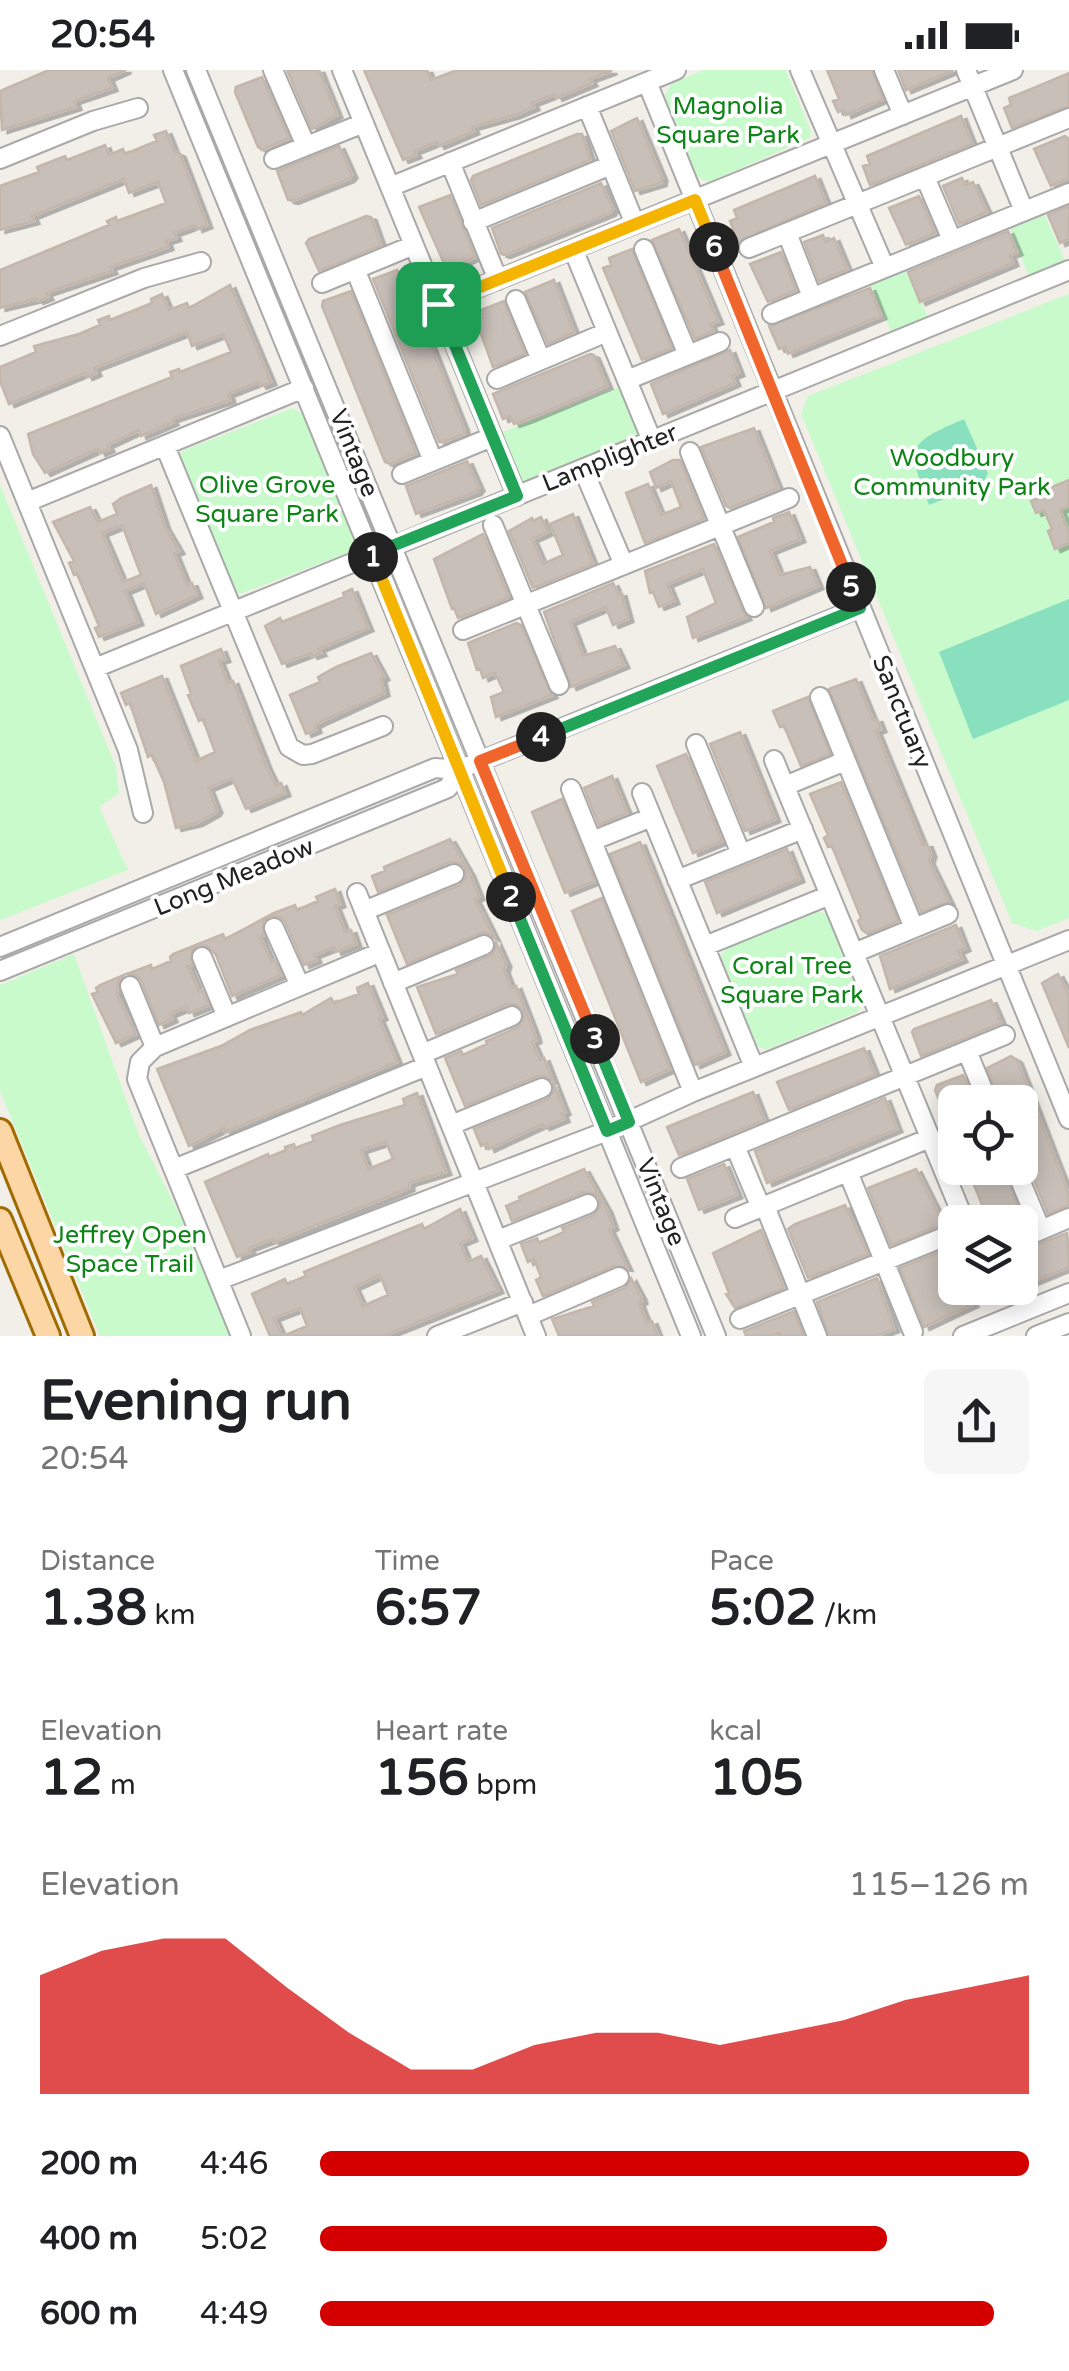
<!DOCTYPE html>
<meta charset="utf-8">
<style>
:root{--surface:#fff;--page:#f6f6f6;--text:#202124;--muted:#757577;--accent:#d40000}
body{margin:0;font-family:"Varela Round",sans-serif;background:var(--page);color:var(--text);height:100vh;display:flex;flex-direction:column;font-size:38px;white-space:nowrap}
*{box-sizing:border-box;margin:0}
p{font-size:32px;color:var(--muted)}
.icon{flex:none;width:55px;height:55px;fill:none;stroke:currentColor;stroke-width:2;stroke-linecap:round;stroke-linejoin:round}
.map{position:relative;height:1266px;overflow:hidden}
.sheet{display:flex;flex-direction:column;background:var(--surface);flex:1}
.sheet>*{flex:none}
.controls{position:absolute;left:938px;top:1015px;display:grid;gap:20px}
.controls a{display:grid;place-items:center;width:100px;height:100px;border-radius:15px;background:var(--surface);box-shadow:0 5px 25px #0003;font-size:50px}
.pin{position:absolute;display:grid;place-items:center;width:85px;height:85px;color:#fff;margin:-42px;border-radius:20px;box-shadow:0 5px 15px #0006}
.km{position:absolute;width:50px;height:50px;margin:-25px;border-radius:50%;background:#222;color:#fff;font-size:28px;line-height:50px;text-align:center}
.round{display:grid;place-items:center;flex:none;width:105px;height:105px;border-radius:15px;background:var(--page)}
.overview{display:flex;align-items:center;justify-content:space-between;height:170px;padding:0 40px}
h1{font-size:55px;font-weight:800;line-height:75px}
.metrics{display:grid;grid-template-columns:repeat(3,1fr);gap:15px;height:170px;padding:10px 40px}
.metrics div{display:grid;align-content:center}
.metrics b{font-size:50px;font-weight:800}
.metrics small{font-size:28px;font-weight:400}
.metrics p{font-size:28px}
.chart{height:280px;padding:20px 40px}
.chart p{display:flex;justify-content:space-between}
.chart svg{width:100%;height:180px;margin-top:10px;fill:var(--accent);opacity:.7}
ul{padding:0 40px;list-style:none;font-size:32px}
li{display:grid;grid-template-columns:160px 120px 1fr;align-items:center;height:75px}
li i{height:25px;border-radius:12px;background:var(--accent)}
.status{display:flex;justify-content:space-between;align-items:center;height:70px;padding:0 50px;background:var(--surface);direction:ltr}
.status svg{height:28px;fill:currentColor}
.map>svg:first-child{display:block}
.park{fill:#c8facc}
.pitch{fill:#88e0be}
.building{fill:#c7bfb8;stroke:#c4b6ab;stroke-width:2.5;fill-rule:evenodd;filter:url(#shadow)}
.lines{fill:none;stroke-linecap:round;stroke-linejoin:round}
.minor-casing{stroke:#a9a9a9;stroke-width:22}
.major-casing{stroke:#a06b00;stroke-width:28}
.minor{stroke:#fff;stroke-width:18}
.major{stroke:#fcd6a4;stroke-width:22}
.split-1-casing{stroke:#fff;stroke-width:20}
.split-2-casing{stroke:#fff;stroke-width:20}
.split-3-casing{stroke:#fff;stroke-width:20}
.split-4-casing{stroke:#fff;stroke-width:20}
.split-5-casing{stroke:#fff;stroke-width:20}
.split-6-casing{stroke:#fff;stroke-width:20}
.split-7-casing{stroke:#fff;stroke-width:20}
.split-1{stroke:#22a559;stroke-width:12}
.split-2{stroke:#f5b400;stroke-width:12}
.split-3{stroke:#22a559;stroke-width:12}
.split-4{stroke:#f0652b;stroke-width:12}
.split-5{stroke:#22a559;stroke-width:12}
.split-6{stroke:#f0652b;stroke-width:12}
.split-7{stroke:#f5b400;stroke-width:12}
.labels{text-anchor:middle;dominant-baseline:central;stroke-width:8;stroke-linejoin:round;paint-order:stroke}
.park-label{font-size:25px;fill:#0c8416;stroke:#fff}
.street-label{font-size:25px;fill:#222;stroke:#fff}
</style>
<div class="status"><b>20:54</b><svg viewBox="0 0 49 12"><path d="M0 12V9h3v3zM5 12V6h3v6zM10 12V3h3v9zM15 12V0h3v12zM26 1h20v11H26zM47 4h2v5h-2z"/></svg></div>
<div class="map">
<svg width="1069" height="1266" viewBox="0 0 1069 1266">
<defs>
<filter id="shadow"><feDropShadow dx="5.5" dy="3" stdDeviation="0" flood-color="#0004"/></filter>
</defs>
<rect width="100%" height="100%" fill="#f2efe9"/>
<path class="park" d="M704,0H786L811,62L810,68L709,112L696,106L665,26L671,14Z
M1043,141L1067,195L1031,212L1008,154Z
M903,196L930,251L894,268L869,213Z
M1069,224V848L1037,861L1012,853L801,344L808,326Z
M619,317L640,366L517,419L497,364Z
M293,338L304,345L355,469L347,483L240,524L233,520L180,389L182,381Z
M0,415L116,697L119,723L99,737L128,800L0,850Z
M817,841L828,845L863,933L858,942L766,980L757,975L721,887L726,878Z
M74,884L138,1063L182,1149L230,1266H100L0,1021V915Z"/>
<path class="pitch" d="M964,349L988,403L983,414L929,435C906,376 906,374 964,349Z
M1069,529V630L973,669L939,582Z"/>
<path class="building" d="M49,0H126L108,8L112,18L74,31L76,37L2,60L0,21Z
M287,0H319L337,45L312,59Z
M364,0H427L431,10L457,0L612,1L590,9L592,13L573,21L557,28L555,24L532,33L534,37L515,45L472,57L474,61L439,76L437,72L414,81L416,85L403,90Z
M827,0H872L883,29L846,45L844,40L838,42L833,31L839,29Z
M898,0H954L906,20Z
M1069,3V36L1012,58L1004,38L1011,35L1009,28Z
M262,7L289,68L262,80L258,77L235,22L236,17Z
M961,46L972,74L870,115L863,96L870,94L867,86Z
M637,48L662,108L661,113L635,121L611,61Z
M166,61L174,81L180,84L207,155L197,159L196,155L174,163L176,168L166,171L168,177L110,197L112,201L46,223L48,227L38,231L37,229L0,238V200L109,155L107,151L116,147L117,151L166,133L158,112L129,123L124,109L32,146L34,151L0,160V116L39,102L37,97L65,86L67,90L105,75L109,85L123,79L125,84L157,71L154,65Z
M577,64H582L590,90L481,135L471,110L473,106Z
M1065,66L1069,69V108L1051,116L1034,79Z
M339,76L352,105L349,109L293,131L288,130L277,101Z
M815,106L826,133L738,172L730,151L737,148L734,140Z
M962,108L965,115L973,112L987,142L959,154L943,116Z
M601,113L613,139L610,143L505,185L501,184L492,158Z
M450,125L475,187L447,200L419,137Z
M919,126L935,163L906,175L889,138Z
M1069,136V169L1060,173L1048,145Z
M366,146L371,147L381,175L319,201L306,173L309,169Z
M679,159L718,251L710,254L713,261L695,269L652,170Z
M1008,161L1017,182L1010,185L1013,193L920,232L908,202Z
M823,165L826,172L834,168L847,199L819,211L804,172Z
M632,179L672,278L642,290L603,198L611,195L609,188Z
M781,182L796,220L768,232L750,194Z
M397,200L408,218L464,359V364L443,372H439L373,209Z
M554,210L574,262L548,274L525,222Z
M230,215L271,312L261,316L259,312L238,320L228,324L230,330L172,349L173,352L141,366L139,360L107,375L109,379L100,383L98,379L45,403L33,384L28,364L172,307L170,302L179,299L180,302L231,282L223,264L192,276L187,262L177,266L94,298L96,303L87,307L85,303L9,334L0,311V297L36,282L34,276L79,264L100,255L98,250L109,246L110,250L152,233L151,229L162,224L169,240L187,233L189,238Z
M870,218L881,246L788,284L785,277L779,279L769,256Z
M351,221L416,383L390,394L385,392L322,236L323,231Z
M504,231L525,284L493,297L476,250L483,247L481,240Z
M730,280L739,303L732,306L735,313L663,344L651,314Z
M590,284L594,285L607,316L528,349L514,354L510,346L503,349L493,324Z
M754,358L778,418L730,438L726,436L701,377Z
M673,390H680L704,449L645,473L626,423L648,414L661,445L681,437L671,411L656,418L650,402Z
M467,391L479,418L476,422L416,444L406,416Z
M1069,410V436L1060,440L1069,462V473L1055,479L1048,461L1052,459L1044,440L1036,443L1031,431L1039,428L1037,423Z
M151,415L165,457L179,481L174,483L187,515L192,513L197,525L156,544L144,513L125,521L138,552L99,567L95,558L99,556L77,504L74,505L69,493L74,491L53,452L90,437L98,452L117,444L113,434L121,428ZM122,455L141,505L123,512L102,463Z
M789,442L800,469L770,481L780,505L810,497L818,516L766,538L738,467L774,452L773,448Z
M573,444L593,494L533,518L509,461L532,448L533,451L541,447L548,462L532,469L543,494L563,485L550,454Z
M483,464L508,525L506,529L458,548L454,538L452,539L434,489Z
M714,474L746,547L693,568L687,547L716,533L703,499L667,514L674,531L659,537L653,522L650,523L645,501Z
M613,513L618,524L621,523L628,549L613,555L606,537L570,552L583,586L615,576L624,595L571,617L544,542Z
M352,519L368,558L319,579L321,583L312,586L311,583L282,594L265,556L280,548L282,552L344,527L343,523Z
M516,553L521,555L552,625L496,647L491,627L504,622L495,603L483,608L480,599L477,600L468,573Z
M221,579L225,589L219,591L228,613L233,611L267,698L276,716L281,713L285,723L246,739L232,708L208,718L217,740L215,743L197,753L176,758L164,712L152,685L148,687L130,633L126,635L121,623L162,606L196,691L215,682L203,649L199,651L188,625L191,624L181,596Z
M371,583L384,607L381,609L384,623L325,650L315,655L316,660L306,664L290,625L320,612L318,607L336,597Z
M856,609L873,650L877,649L881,659L876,661L923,775L927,774L931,784L929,791L949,832L921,842L829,619Z
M808,627L830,684L801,696L784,656L780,657L773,641Z
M740,662L775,749L745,761L710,674Z
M686,684L722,771L693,783L657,696Z
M612,706L627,743L599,755L584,718Z
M841,712L898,851L868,864L862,860L858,851L861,848L834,781L832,776L828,777L824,768L828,765L810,724Z
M562,729L595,811L565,823L532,742Z
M450,769L470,804L479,827L475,829L495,869L487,863H480L407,894L387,845L460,815L466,807L465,798L457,792H449L378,822L372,806L385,801L384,797Z
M640,772L725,982L695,995L610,784Z
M787,779L799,809L717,843L705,812Z
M335,819L340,834L335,836L341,851L345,862L351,860L356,874L336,882L334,877L314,885L316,890L304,895L285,852L280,847L270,846L263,852L264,865L260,866L271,892L275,890L281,905L232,926L216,885L209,877L198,875L192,880V895L188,896L199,922L202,920L209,935L189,943L187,937L170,944L172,949L159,955L141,910L137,906L127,904L151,895L152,899L171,891L170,887L173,884L223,864L225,869L274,843L295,835L297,840L318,831L316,827Z
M602,828L670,999L641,1012L572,841Z
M956,855L965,878L958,881L962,889L890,919L880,886Z
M496,872L506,894L504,900L511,918L516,916L535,965L536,970L532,972L540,990L544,988L565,1042L562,1043L564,1049L544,1057L543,1054L489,1079L487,1073L481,1076L474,1059L548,1029L554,1021L553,1012L545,1006H537L465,1036L445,988L461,981L463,985L487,974L486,971L518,957L524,948L523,940L514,934H507L436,964L417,917L458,904L456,900L490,886L494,882Z
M1058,904L1069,925V978L1042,913Z
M124,905L118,913L117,925L136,964L116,973L92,924L98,922L96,918L100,915Z
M368,913L382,947L379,949L397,992L225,1062L224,1058L189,1076L157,999L221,976L250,960L301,942L302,945L331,928L334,933L359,924L357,918Z
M991,930L1001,953L921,986L912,962L914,959Z
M864,978L875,1005L789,1040L777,1012Z
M1011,986L1017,990L1069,1125V1135L1048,1144L1027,1093L1020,1087V1032H1000L987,998Z
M963,1005L975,1032H955L954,1068L935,1020L937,1015Z
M753,1022L764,1050L679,1085L667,1057Z
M417,1023L446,1102L409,1113V1118L400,1122L274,1172L273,1169L249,1178L250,1182L237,1187L205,1112L268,1084L269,1087L286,1080L285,1077L294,1074L295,1078L314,1071L312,1066L340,1055L405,1035L403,1029ZM386,1072L393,1089L368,1099L361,1080Z
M885,1028L897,1059L767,1113L755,1081Z
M724,1094L737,1125L699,1140L687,1109Z
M974,1098H1003L1023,1149L1020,1152H989L968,1100Z
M584,1099L607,1140L613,1157L609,1159L627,1198L614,1196L543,1226L536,1210L541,1207L534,1189L528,1192L521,1174L537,1168L539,1173L564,1162L562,1158L594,1145L600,1137L599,1128L595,1124L584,1122L512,1151L506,1136L520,1130L519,1127Z
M916,1099L940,1147V1155L891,1175L868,1118Z
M845,1135L868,1184L808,1208L788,1159L795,1154Z
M460,1139L472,1168L460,1173L468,1192L481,1186L498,1220L384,1266H283L307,1256L300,1238L274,1248L282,1266H270L252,1224L285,1209L287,1214L306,1206L304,1202L316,1197L422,1154L424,1159ZM380,1205L388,1225L363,1236L354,1217Z
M761,1160L784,1218L735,1238L726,1224L729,1223L713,1183Z
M1067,1163L1069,1197L1020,1217V1181Z
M950,1178L955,1184V1218H966L973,1234L924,1257L900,1198Z
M631,1208L641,1227L642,1231L639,1233L647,1253L652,1251L658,1266H559L552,1249L594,1236L592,1232L625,1218Z
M877,1208L894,1259L876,1266H829L817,1232Z
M794,1241L804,1266H781L779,1263L772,1266H746L744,1261Z"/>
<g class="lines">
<defs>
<path id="minor" d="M173,0L691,1266
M196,0L716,1266
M273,0L306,76
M342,0L517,426
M800,0L885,198
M884,0L903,45
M966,0L1024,141
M647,12L1069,1049
M587,36L635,154
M0,89L93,51L138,38
M274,89L364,53
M450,92L498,210
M925,107L952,170
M390,117L676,0
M473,152L611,95
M787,163L812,227
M749,178L1069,48
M573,179L652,371
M644,179L688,285
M355,199L433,391
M322,213L414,175
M516,230L541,290
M438,234L1013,0
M772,244L1069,123
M0,266L144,208L201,192
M497,309L607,262
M627,310L720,272
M0,366L128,680L143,743
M165,376L289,677L303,685L312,684L383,656
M690,382L754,537
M583,399L624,495
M402,404L492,367
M27,432L304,318
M493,455L559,615
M463,560L789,428
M95,598L1069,200
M820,627L914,858
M696,674L741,784
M774,690L965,1152
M785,716L845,691
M571,719L693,1022
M642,723L754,997
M592,771L652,747
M677,810L803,759
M357,823L536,1266
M364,841L454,804
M274,858L300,916
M705,876L830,825
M0,877L435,698L458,700L859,538
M854,883L948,844
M202,887L227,947
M0,901L448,718L458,700
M393,913L484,875
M130,916L155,977
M967,981L988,1032
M422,984L512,946
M451,1055L542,1018
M735,1076L761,1138
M681,1098L1005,965
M1015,1098L1041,1160
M174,1099L427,996
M848,1102L913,1262
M765,1136L817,1266
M735,1148L930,1068
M1020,1169L1069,1148
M498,1170L588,1134
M219,1210L607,1061L693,1022L1069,870
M528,1246L619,1207
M740,1249L944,1167
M241,1266L137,1009L140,992L155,977L381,882
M437,1266L523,1232
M963,1266L1069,1223
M1036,1266L1069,1253"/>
<path id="major" d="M0,1061L82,1266
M0,1150L48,1266"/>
</defs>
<use href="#minor" class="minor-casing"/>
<use href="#major" class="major-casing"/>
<use href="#minor" class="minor"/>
<use href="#major" class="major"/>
</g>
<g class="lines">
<defs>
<path id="split-1" d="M373,487L372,484L517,426L438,234"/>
<path id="split-2" d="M373,487L511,827"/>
<path id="split-3" d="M511,827L607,1061L629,1052L595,969"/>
<path id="split-4" d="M541,667L480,691L595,969"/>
<path id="split-5" d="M541,667L860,538L851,517"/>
<path id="split-6" d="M714,177L851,517"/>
<path id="split-7" d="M438,234L695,130L714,177"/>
</defs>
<use href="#split-1" class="split-1-casing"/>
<use href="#split-2" class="split-2-casing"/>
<use href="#split-3" class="split-3-casing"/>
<use href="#split-4" class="split-4-casing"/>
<use href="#split-5" class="split-5-casing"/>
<use href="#split-6" class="split-6-casing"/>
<use href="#split-7" class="split-7-casing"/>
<use href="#split-1" class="split-1"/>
<use href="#split-2" class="split-2"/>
<use href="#split-3" class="split-3"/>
<use href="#split-4" class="split-4"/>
<use href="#split-5" class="split-5"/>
<use href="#split-6" class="split-6"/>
<use href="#split-7" class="split-7"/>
</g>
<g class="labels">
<g class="park-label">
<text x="728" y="36">Magnolia<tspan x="728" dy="29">Square Park</tspan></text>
<text x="952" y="388">Woodbury<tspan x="952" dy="29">Community Park</tspan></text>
<text x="267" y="415">Olive Grove<tspan x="267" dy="29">Square Park</tspan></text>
<text x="792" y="896">Coral Tree<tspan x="792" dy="29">Square Park</tspan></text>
<text x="130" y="1165">Jeffrey Open<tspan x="130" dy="29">Space Trail</tspan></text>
</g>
<g class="street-label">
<text transform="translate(354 383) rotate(68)">Vintage</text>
<text transform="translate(610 388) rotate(-22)">Lamplighter</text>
<text transform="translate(902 642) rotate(68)">Sanctuary</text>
<text transform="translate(234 807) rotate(-22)">Long Meadow</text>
<text transform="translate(661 1132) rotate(68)">Vintage</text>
</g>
</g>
</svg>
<div class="controls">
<a><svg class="icon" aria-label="locate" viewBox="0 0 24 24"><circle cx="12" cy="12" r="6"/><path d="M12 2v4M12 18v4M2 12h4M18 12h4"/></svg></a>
<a><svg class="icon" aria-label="layers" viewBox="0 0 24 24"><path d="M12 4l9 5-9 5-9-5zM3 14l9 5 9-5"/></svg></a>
</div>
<div class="pin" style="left:438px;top:234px;background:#1e9e55"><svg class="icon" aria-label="arrive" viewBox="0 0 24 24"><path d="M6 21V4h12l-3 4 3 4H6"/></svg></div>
<b class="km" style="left:373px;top:487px">1</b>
<b class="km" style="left:511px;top:827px">2</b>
<b class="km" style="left:595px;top:969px">3</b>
<b class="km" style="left:541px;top:667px">4</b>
<b class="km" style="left:851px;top:517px">5</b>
<b class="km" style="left:714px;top:177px">6</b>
</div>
<section class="sheet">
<div class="overview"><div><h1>Evening run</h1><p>20:54</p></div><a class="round"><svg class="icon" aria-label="share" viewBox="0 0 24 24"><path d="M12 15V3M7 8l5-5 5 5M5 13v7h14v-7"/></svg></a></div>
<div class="metrics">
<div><p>Distance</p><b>1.38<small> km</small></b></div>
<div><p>Time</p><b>6:57</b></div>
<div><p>Pace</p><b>5:02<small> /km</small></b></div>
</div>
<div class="metrics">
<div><p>Elevation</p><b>12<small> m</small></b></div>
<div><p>Heart rate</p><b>156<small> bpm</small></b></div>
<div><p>kcal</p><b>105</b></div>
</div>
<div class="chart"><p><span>Elevation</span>115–126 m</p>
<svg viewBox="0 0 160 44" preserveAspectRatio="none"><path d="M0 44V15L10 9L20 6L30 6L40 18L50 29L60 38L70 38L80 32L90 29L100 29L110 32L120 29L130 26L140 21L150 18L160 15V44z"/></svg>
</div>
<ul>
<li><b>200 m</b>4:46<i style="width:100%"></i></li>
<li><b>400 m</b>5:02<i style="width:80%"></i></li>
<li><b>600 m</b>4:49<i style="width:95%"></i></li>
</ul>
</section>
